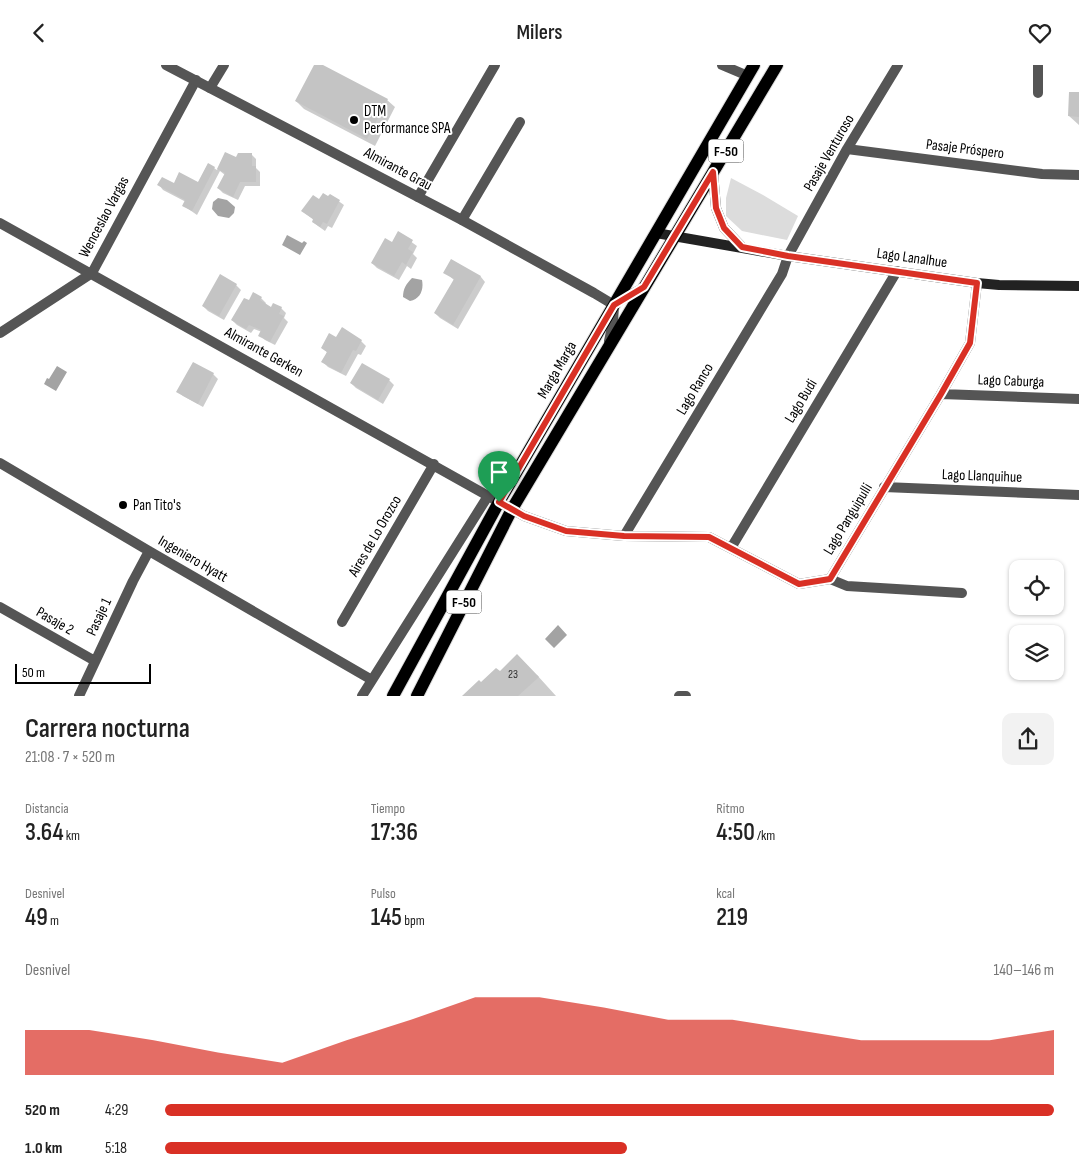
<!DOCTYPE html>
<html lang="es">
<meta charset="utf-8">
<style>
:root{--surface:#fff;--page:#f2f2f2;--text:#222;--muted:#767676;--accent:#d93025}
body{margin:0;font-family:"Sofia Sans Condensed",sans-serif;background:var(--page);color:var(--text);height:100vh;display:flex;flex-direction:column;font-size:19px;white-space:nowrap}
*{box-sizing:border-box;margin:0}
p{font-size:16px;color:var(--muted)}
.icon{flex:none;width:28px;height:28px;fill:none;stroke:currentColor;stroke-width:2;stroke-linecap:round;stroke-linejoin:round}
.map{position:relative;height:631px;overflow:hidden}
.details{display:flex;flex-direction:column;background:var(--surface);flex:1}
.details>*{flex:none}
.controls{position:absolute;left:1009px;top:495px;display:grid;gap:10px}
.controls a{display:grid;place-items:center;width:55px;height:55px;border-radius:10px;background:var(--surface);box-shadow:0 1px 4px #0004;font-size:25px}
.scale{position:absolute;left:15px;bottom:12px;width:136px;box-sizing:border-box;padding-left:5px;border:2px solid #000;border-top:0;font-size:14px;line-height:18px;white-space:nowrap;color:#000;-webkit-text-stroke:4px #fff;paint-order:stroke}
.pin{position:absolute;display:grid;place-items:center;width:42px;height:42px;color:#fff;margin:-51px -21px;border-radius:50% 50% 50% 0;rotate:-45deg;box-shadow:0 0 5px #0007}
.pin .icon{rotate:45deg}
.round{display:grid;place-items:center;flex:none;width:52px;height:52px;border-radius:10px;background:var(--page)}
.overview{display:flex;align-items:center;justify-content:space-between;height:85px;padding:0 25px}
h1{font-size:28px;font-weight:600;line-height:38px}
.figures{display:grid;grid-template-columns:repeat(3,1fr);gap:8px;height:85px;padding:5px 25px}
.figures div{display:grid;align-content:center}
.figures b{font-size:25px;font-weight:600}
.figures small{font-size:14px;font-weight:400}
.figures p{font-size:14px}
.chart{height:140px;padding:10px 25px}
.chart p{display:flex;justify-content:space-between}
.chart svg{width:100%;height:90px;margin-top:5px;fill:var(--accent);opacity:.7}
ul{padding:0 25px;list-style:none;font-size:16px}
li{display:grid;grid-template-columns:80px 60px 1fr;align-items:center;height:38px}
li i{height:12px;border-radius:6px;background:var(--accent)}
header{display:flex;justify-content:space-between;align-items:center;height:65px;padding:0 25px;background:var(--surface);font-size:22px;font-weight:600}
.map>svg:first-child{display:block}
.green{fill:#dcdcdc}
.water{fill:#a3a3a3}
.shadow{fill:#0003}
.building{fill:#c4c4c4}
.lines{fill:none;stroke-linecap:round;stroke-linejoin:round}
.primary-casing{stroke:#dbdbdb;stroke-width:14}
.service{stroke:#555;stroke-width:10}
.minor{stroke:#555;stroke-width:10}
.tertiary{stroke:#555;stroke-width:10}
.secondary{stroke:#222;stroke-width:10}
.primary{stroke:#000;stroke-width:12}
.route-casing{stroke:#fff;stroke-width:10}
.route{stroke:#d93025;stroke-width:6}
.poi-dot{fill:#000;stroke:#fff;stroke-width:2}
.labels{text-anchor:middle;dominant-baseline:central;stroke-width:4;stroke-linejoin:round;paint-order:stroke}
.number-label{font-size:12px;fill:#313131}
.shield{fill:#fff;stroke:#4c4c4c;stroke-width:1}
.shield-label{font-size:14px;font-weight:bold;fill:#000}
.poi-label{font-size:15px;fill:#000;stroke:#fff;text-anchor:start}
.street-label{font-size:15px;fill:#000;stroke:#fff}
</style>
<header><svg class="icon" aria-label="back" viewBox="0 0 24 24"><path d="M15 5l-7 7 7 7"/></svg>Milers<svg class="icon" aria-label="heart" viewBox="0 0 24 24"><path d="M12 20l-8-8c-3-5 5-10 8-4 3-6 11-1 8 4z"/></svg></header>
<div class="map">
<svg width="1079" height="631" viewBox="0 0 1079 631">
<rect width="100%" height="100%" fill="#fff"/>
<path class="green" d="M731,113L763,130L798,151L787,175L742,166L726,151V133Z"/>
<path class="water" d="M218,133L227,135L235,142L234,148L229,153L218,151L212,144L213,137Z
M287,170L302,178L304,176L307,178L300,190L282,180Z
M412,213L422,215C424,225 420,234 410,236L403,232C403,224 406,219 412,213Z
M57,301L67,307L56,326L44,319L47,313L49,314Z
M558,560L567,570L554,583L545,574Z"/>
<path class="shadow" d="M315,0H320L387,35L395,42L375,81L304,44L296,36Z
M1079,28V60L1069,51Z
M226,88L236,94L252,90L256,94V103L260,107V121H245L238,135L223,128L218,123L225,110L220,106L197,150L184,141L186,137L163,125L159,120L198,118L208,99L217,105Z
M330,130L344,140L332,163L328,161L325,166L318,161L313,157L314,155L302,146L320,136L329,133Z
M399,168L417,181L413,189L417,193L411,204L407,201L399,215L377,203L372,198L393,179Z
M452,195L481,212L485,217L458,264L440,253L435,248L454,215L445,207Z
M220,211L236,220L241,225L224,255L208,246L203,241Z
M253,229L261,233L266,238L265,240L272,243H281L286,248L284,253L288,257L275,280L265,275L260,270L262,267L254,264L251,268L237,260L232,255L249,237Z
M336,274L361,276L366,281L361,290L358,289L346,311L328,302L323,297L327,287L322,283Z
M194,298L213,309L218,314L203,342L183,331L178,327Z
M389,315L394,320L383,339L356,323L351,318Z
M499,608L537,610L556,631H463Z"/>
<path class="building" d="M314,0H323L388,34L367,74L295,36Z
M1069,27H1079V52L1068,51Z
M225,87L236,92L238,88H252V101H256V117H240L233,132L217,123L225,108L217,104Z
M208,98L215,102L192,146L182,141L185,135L157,120L162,112L174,118L179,107L198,117Z
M323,128L328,131L330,129L340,135L327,159L323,157L320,162L312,157L313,154L301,146L313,130L319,134Z
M398,166L413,175L408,184L413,187L406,200L402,197L394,211L371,198L385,173L392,177Z
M451,194L481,211L453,260L434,248L454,214L443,208Z
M220,209L237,219L219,251L202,241Z
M253,227L262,232L260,235L271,242L273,238L282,242L279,249L284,251L270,277L258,271L261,265L249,260L246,264L231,255L244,233L249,235Z
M342,262L362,275L356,286L353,285L341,308L321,297L327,287L321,283L329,268L336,272Z
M193,297L214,308L198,339L176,327Z
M362,298L390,314L378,335L350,318Z
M517,589L539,612L518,631H462L479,615L481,617L496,603L500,606Z"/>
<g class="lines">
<defs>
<path id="primary" d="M393,631L499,437L754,0
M417,631L512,444L777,0"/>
</defs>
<use href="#primary" class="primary-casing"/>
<path class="service" d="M1038,28V0
M679,631H686"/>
<path class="minor" d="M722,0L748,11
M210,23L224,0
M847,84L1042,109L1079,110
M418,132L495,0
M462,155L520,57
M0,158L524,451L566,466L624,471L709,472L799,519L830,514L941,329L970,278L977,218
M0,268L92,208L196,15
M941,329L1079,334
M0,398L149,486L372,615
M884,422L1079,430
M624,471L782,209L788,191L847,84L898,0
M731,483L897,206
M830,514L847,521L962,528
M0,542L95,596
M342,557L434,399
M79,631L133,516L149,486
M362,631L488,431"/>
<path class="tertiary" d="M166,0L462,155L594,228L614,240
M614,239L645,222
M609,276L613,257L614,241"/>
<path class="secondary" d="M713,107L716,143L724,163L742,182
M656,168L788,191L977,218L999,220L1079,221"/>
<use href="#primary" class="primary"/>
</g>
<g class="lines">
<defs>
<path id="route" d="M713,107L716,143L724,163L742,182L788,191L977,218L970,278L941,329L830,514L799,519L709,472L624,471L566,466L524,451L499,437L614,240L644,222Z"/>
</defs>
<use href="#route" class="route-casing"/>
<use href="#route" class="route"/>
</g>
<g class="poi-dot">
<circle cx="354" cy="55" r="5"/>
<circle cx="123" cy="440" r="5"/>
</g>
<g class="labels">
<g class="number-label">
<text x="513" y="609">23</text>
</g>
<g class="shield">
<rect x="708.5" y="74.5" width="35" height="23" rx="4"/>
<rect x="446.5" y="525.5" width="35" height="23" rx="4"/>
</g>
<g class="shield-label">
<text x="726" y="86">F-50</text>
<text x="464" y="537">F-50</text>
</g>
<g class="poi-label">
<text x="364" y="46">DTM<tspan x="364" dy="17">Performance SPA</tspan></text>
<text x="133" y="440">Pan Tito's</text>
</g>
<g class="street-label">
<text transform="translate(965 84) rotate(7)">Pasaje Próspero</text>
<text transform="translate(829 88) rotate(-60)">Pasaje Venturoso</text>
<text transform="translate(398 104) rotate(28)">Almirante Grau</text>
<text transform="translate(104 152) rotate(-62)">Wenceslao Vargas</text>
<text transform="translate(912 193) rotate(8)">Lago Lanalhue</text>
<text transform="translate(264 287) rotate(29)">Almirante Gerken</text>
<text transform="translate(557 305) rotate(-60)">Marga Marga</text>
<text transform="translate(1011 316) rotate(2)">Lago Caburga</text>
<text transform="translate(695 324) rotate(-59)">Lago Ranco</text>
<text transform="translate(801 336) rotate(-59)">Lago Budi</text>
<text transform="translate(982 411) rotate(2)">Lago Llanquihue</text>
<text transform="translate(848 454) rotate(-59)">Lago Panguipulli</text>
<text transform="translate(375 471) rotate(-60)">Aires de Lo Orozco</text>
<text transform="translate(193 494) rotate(30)">Ingeniero Hyatt</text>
<text transform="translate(99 552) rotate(-65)">Pasaje 1</text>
<text transform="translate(55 556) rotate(30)">Pasaje 2</text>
</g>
</g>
</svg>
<div class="controls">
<a><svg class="icon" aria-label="locate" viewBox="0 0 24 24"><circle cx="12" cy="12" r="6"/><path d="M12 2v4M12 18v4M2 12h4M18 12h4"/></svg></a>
<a><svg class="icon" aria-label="layers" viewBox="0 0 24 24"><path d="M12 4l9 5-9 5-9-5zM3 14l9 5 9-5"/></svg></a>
</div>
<div class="scale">50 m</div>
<div class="pin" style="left:499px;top:437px;background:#1e9e55"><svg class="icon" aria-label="arrive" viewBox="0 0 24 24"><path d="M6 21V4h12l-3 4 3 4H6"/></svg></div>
</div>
<section class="details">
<div class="overview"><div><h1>Carrera nocturna</h1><p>21:08 · 7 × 520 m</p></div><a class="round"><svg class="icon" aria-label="share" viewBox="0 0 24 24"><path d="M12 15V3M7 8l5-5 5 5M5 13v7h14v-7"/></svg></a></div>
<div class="figures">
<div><p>Distancia</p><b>3.64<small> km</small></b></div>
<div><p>Tiempo</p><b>17:36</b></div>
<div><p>Ritmo</p><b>4:50<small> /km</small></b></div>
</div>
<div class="figures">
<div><p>Desnivel</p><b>49<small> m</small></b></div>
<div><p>Pulso</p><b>145<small> bpm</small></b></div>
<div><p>kcal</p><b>219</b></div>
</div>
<div class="chart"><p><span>Desnivel</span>140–146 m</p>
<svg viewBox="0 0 160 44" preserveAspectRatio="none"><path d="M0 44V22L10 22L20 27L30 33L40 38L50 27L60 17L70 6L80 6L90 11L100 17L110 17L120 22L130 27L140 27L150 27L160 22V44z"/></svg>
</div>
<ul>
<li><b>520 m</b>4:29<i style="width:100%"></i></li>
<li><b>1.0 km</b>5:18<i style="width:52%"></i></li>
</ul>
</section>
